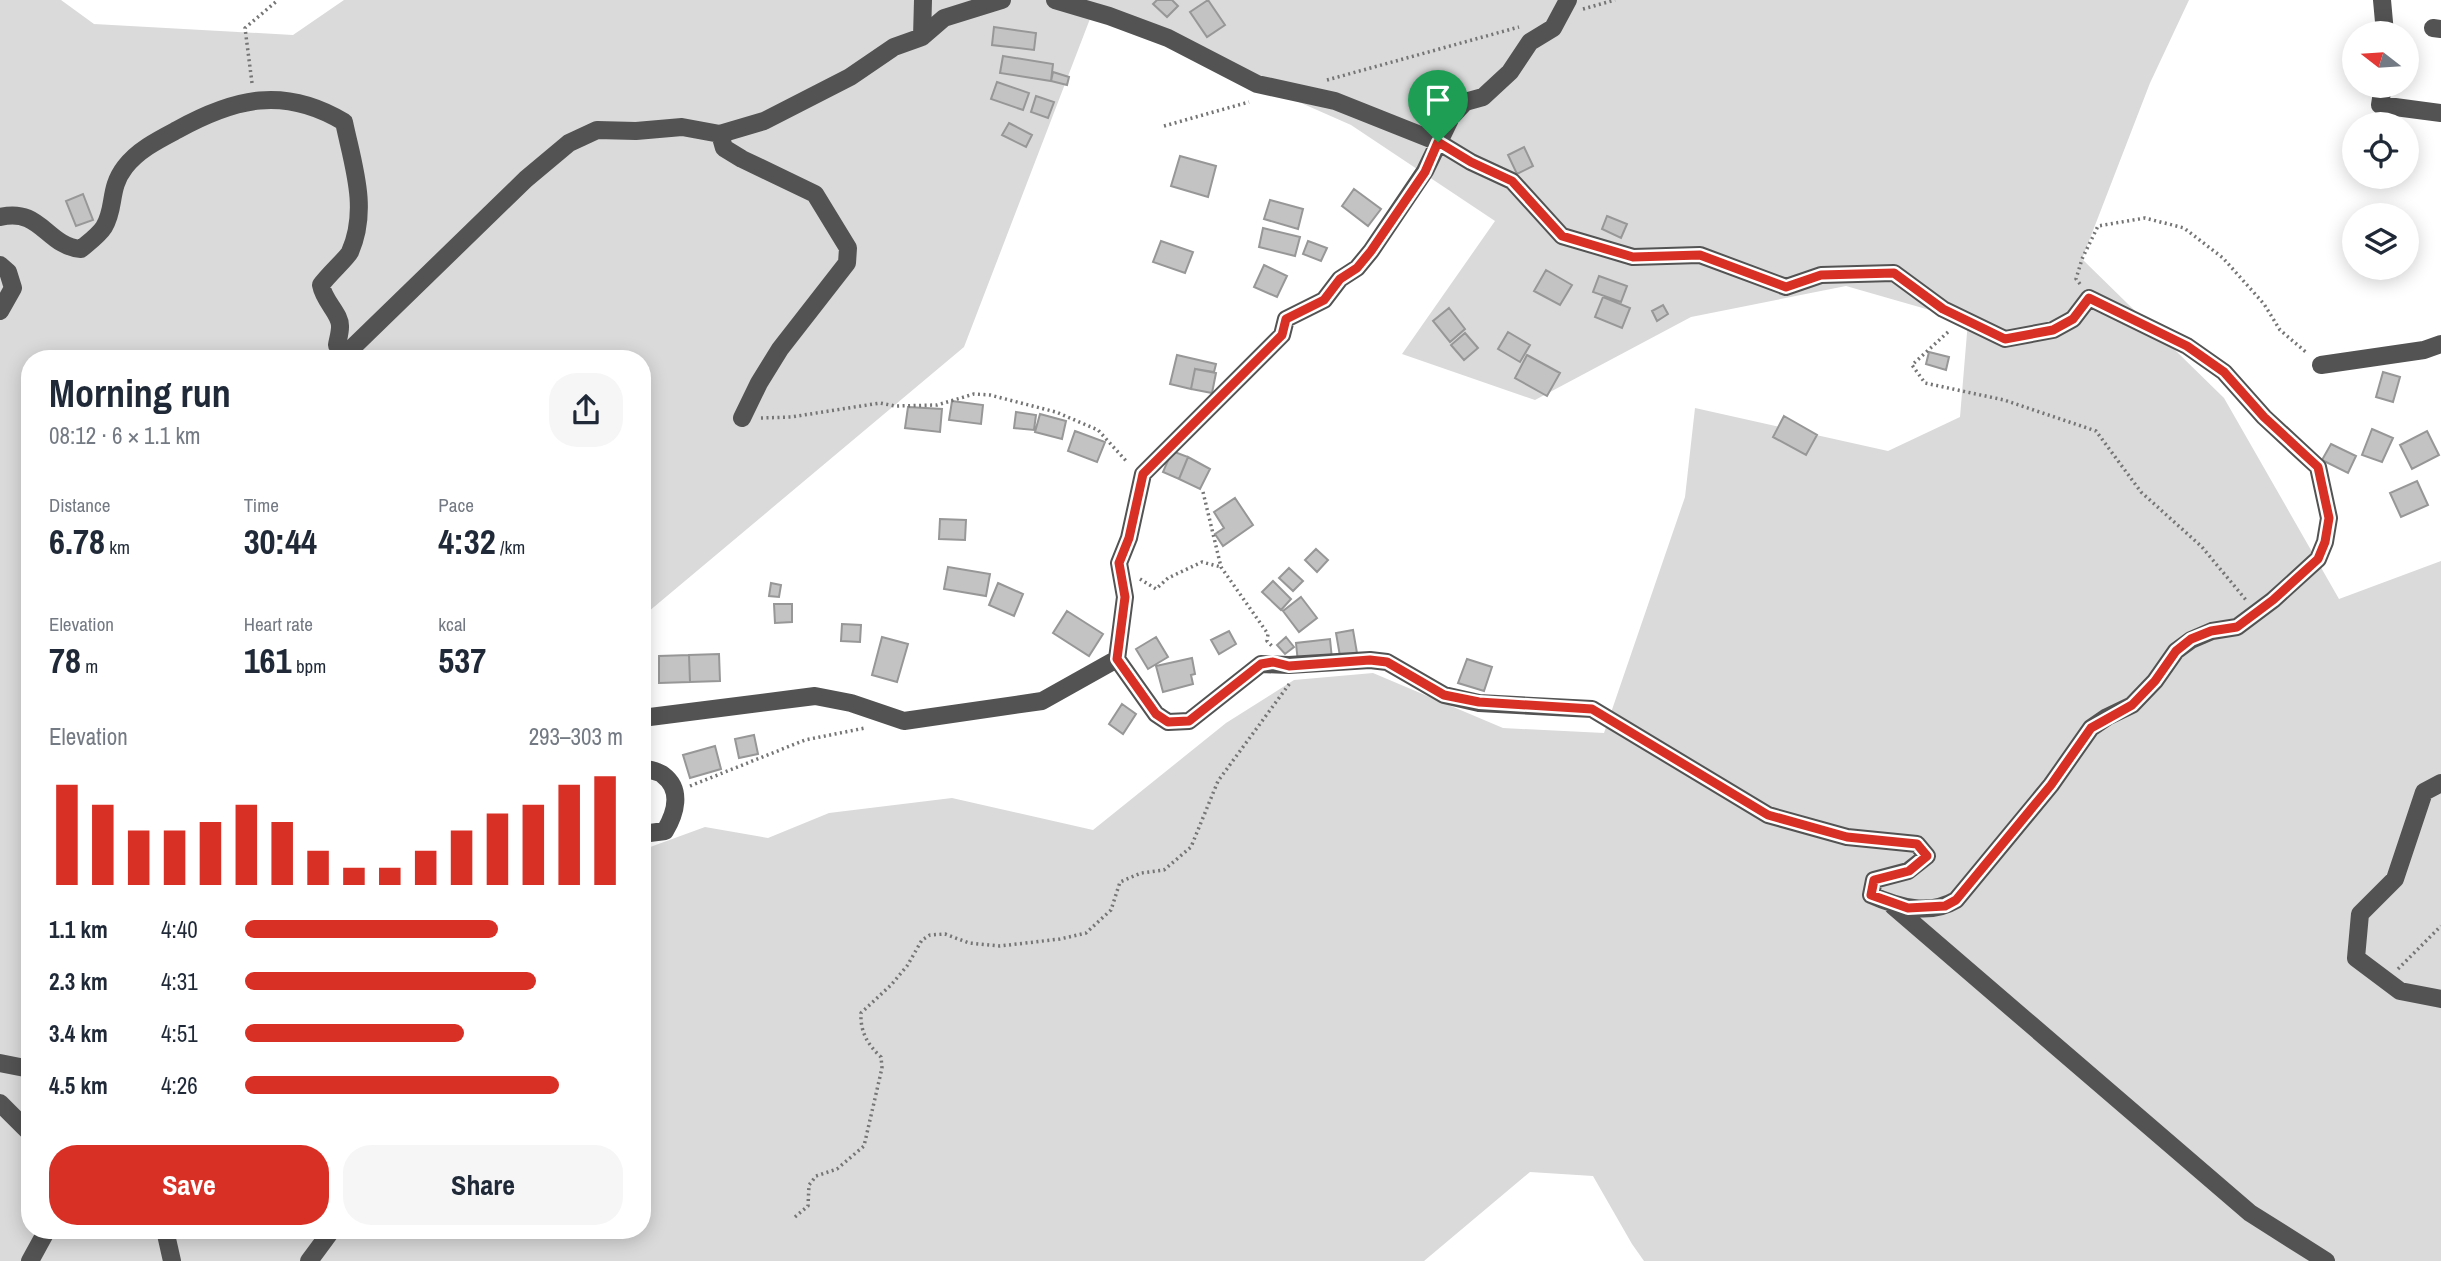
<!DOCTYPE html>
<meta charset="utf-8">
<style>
:root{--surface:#fff;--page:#f6f6f7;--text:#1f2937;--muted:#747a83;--accent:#d93025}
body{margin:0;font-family:"Archivo Narrow",sans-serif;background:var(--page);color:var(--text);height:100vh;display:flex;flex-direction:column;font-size:26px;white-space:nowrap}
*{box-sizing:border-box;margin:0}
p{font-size:23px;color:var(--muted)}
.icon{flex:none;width:38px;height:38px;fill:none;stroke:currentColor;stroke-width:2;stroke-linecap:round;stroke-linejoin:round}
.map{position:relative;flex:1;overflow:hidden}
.side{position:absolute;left:21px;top:350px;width:630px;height:889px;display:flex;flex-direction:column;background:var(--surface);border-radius:28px;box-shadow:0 4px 18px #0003}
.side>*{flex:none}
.needle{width:46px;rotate:287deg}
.fabs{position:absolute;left:2342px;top:21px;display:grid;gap:14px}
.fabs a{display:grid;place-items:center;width:77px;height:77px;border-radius:50%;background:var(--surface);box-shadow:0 4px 18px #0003;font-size:35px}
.pin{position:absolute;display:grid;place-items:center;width:60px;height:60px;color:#fff;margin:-72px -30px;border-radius:50% 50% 50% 0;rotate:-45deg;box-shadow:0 0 7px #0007}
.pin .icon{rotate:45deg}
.round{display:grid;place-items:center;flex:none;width:74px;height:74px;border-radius:28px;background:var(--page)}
.headline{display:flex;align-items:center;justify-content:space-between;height:119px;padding:0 28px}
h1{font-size:38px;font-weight:700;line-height:52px}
.metrics{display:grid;grid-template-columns:repeat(3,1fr);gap:10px;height:119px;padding:7px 28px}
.metrics div{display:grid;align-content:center}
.metrics b{font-size:35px;font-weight:700}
.metrics small{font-size:19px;font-weight:400}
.metrics p{font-size:19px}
.chart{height:196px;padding:14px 28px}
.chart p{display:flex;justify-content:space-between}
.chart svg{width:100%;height:126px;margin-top:7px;stroke:var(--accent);stroke-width:6}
.primary-button{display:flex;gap:14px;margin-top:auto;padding:14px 28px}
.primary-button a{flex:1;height:80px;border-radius:28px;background:var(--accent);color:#fff;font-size:28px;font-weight:700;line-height:80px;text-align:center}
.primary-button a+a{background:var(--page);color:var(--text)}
ul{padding:0 28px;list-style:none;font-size:23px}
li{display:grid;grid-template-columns:112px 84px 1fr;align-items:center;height:52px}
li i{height:18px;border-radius:9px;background:var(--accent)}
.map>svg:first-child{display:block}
.green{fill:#dadada;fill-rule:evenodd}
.building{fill:#c3c3c3;stroke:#979797;stroke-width:2}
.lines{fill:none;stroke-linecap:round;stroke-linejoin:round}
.path{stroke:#757575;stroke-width:3.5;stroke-dasharray:2 3.5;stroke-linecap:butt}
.minor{stroke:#535353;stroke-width:18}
.route-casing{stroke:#fff;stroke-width:14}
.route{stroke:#d93025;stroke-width:9}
</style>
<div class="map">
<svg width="2441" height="1261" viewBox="0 0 2441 1261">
<rect width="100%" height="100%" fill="#fff"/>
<path class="green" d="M0,0H61L94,24L293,35L344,0H2189L2150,83L2082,259L2224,398L2339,599L2441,561V1261H1644L1632,1244L1593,1176L1530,1172L1424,1261H0ZM1093,11L1351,125L1495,221L1402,354L1535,400L1691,317L1846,286L1968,321L1960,417L1888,451L1695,408L1685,497L1604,733L1503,728L1373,673L1294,680L1226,723L1093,830L952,798L829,813L768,838L705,827L642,850V1230H30V359H642V617L964,347Z"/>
<path class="building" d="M1157,0H1172L1178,6L1167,17L1153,4Z
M1208,0L1225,25L1207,37L1190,12Z
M994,27L1036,33L1034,50L992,45Z
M1003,56L1053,64L1051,81L1000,73Z
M1053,72L1069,77L1067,85L1051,81Z
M997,82L1029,93L1023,110L991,99Z
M1036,96L1054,102L1048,118L1031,112Z
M1009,123L1032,135L1026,147L1002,135Z
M1524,147L1533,166L1517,174L1508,155Z
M1180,156L1216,166L1208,197L1171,186Z
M1354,189L1381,209L1368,226L1342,206Z
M83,194L93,220L76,226L66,201Z
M1270,200L1303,209L1298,229L1264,219Z
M1607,216L1627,224L1621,238L1602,229Z
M1263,228L1300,237L1295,256L1259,247Z
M1161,241L1193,252L1185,273L1153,262Z
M1308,241L1327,248L1321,261L1303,254Z
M1264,265L1287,276L1277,297L1254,287Z
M1546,270L1572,285L1560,305L1534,291Z
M1599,276L1627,286L1621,302L1593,292Z
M1603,297L1630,308L1622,328L1595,317Z
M1663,305L1668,314L1657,321L1652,311Z
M1449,308L1465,329L1450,342L1433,321Z
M1508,332L1530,345L1520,362L1498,349Z
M1465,333L1478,348L1464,360L1451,345Z
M1929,352L1949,357L1946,370L1926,364Z
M1177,355L1216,364L1214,372L1195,369L1191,389L1170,384Z
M1527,355L1560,373L1547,396L1515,378Z
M1195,369L1216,373L1212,393L1191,389Z
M2383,372L2400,377L2393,402L2376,397Z
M952,401L983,405L981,424L949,420Z
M908,407L942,409L940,432L905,428Z
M1016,412L1036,415L1034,430L1014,428Z
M1040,414L1066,421L1062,439L1035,432Z
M1784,416L1817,435L1806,455L1773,437Z
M2372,429L2393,438L2382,462L2362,455Z
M1075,431L1105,442L1097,462L1068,451Z
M2427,431L2439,455L2412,469L2400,445Z
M2331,444L2356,456L2348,473L2322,460Z
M1172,451L1188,457L1179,479L1163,472Z
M1188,457L1210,469L1200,489L1179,479Z
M2417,481L2428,505L2401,517L2390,493Z
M1235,498L1253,525L1223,546L1215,534L1224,528L1214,512Z
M940,519L966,520L965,540L939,539Z
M1316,549L1328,560L1317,572L1305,560Z
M948,567L990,574L986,596L944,589Z
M1289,568L1303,581L1293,591L1279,578Z
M1273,581L1291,599L1281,610L1262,592Z
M771,583L781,585L779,597L769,596Z
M998,583L1023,594L1014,616L989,605Z
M1301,597L1317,618L1299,632L1283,611Z
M774,604H792V622L775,623Z
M1067,611L1103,634L1089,656L1053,633Z
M842,624L861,625L860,642L841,641Z
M1353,630L1357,653L1340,656L1336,633Z
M1229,631L1236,644L1219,654L1211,640Z
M882,637L908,644L897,682L872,675Z
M1156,637L1168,657L1148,669L1136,649Z
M1286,637L1294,647L1285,654L1277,645Z
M1330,639L1332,659L1298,663L1296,643Z
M719,654L720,681L690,682L689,655Z
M689,655L690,682L659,683V656Z
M1192,658L1195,674L1191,675L1193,684L1163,692L1156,666Z
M1467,659L1492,667L1484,691L1458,683Z
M1122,704L1136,714L1123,734L1109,724Z
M754,735L758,754L739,758L735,739Z
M715,746L721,769L690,778L683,755Z"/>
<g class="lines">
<path class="path" d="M1583,9L1615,0
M1327,80L1519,27
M252,83L245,28L278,0
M1164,126L1249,102
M2080,284L2076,279L2082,259L2098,226L2145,218L2184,228L2223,258L2264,304L2280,330L2307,353
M1948,332L1912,365L1925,383L2004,400L2096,431L2141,492L2202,547L2246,600
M761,418L791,417L880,403L895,406L937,405L974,394L990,395L1056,412L1098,430L1128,463
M1203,492L1221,567L1268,634L1267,641L1273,647
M1140,579L1156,589L1168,578L1202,562L1221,567
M690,786L805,740L865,728
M2398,969L2441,926
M795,1217L808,1206L809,1185L816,1176L837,1169L864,1146L882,1068L881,1057C868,1045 860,1032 861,1013L891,985L907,966L922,940L930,935L945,934L969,943L1000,946L1060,939L1086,933L1111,910L1120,882L1141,873L1164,870L1191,847L1218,781L1290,683"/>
<path class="minor" d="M923,0L922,37L944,18L1002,0
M2382,0L2385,33
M2433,28L2441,29
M2383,86L2380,105L2441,113
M720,134L724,148L742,159L815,194L848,248L847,263L780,349L759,383L742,418
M0,217C41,207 46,246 81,249C88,243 99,235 104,227C116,207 108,189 125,167C138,150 158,140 177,130C235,98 284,86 344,122C353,165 369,209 350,252C347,258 328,275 321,285C324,302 341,314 340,327C340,333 338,339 337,345L342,350L352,348L526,179L569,143L597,130L636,131L682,127L720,134L764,121L850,77L894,47L922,37
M0,265L8,272L13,288L0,311
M2321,365L2424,350L2441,344
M1117,659L1125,597L1119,563L1129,538L1143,474L1282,335L1286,319L1324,300L1340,279L1357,268L1371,251L1425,171L1451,117L1465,102L1483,97L1510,72L1530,42L1553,28L1568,0
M642,718L815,696L851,703L904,721L1042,701L1117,659L1156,714L1168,722L1189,721L1261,664L1289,665L1370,660L1387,662L1444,695L1479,703L1592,709L1768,815L1847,837L1917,844L1927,856L1908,871L1874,880L1871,895C1898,907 1929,916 1956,900L2051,785L2091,728L2107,717L2132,705L2155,681L2176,651L2191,640L2212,631L2237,627L2273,600L2318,559L2325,542L2329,518L2318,467L2264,417L2224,372L2187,346L2089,298L2073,319L2053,330L2005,339L1943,309L1894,273L1821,275L1786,287L1700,255L1633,257L1562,236L1512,181L1471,162L1438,142L1335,101L1257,84L1168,38L1109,16L1055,0
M642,767C648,770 659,771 663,775C683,790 675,814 665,831L642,834
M2441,783L2424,792L2395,879L2360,914L2356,958L2400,991L2441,999
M1893,906L2250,1213L2326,1261
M0,1063L30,1069
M0,1103L30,1133
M165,1230L172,1261
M30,1261L47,1230
M309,1261L332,1230"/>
</g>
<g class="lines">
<defs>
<path id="route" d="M1438,142L1471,162L1512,181L1562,236L1633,257L1700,255L1786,287L1821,275L1894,273L1943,309L2005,339L2053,330L2073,319L2089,298L2187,346L2224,372L2264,417L2318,467L2329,518L2325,542L2318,559L2273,600L2237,627L2211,631L2191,639L2176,651L2155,681L2132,705L2091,728L2051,785L1956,900L1945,906L1908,908L1871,895L1874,880L1909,871L1927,856L1917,844L1847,837L1768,815L1592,709L1479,702L1444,695L1387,662L1370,660L1289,666L1273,662L1261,664L1189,721L1168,722L1156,714L1117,659L1125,597L1119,563L1129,538L1143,474L1282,335L1286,319L1324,300L1340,279L1357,268L1371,251L1425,172Z"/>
</defs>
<use href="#route" class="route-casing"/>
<use href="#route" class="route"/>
</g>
</svg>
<div class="fabs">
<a><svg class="needle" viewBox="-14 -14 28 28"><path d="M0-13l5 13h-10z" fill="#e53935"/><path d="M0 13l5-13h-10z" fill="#747a83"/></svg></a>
<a><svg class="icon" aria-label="locate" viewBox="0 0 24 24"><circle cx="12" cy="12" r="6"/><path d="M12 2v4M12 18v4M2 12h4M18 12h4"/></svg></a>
<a><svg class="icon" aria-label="layers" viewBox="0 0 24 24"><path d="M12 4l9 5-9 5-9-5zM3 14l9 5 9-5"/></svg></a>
</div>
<div class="pin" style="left:1438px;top:142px;background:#1e9e55"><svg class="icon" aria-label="arrive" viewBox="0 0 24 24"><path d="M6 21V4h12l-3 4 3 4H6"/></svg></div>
<section class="side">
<div class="headline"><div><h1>Morning run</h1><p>08:12 · 6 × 1.1 km</p></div><a class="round"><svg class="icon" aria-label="share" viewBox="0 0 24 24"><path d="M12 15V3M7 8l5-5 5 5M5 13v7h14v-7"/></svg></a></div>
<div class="metrics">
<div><p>Distance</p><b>6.78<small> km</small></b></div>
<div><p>Time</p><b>30:44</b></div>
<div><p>Pace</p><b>4:32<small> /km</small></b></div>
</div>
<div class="metrics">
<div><p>Elevation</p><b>78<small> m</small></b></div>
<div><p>Heart rate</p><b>161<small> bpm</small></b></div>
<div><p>kcal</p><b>537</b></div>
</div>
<div class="chart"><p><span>Elevation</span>293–303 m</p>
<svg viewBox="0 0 160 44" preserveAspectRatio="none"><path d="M5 44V9M15 44V16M25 44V25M35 44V25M45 44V22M55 44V16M65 44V22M75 44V32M85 44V38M95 44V38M105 44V32M115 44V25M125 44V19M135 44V16M145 44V9M155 44V6"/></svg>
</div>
<ul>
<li><b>1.1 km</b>4:40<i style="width:67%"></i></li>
<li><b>2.3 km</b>4:31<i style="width:77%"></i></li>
<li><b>3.4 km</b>4:51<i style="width:58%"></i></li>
<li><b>4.5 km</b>4:26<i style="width:83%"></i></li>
</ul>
<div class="primary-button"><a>Save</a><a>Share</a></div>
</section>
</div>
